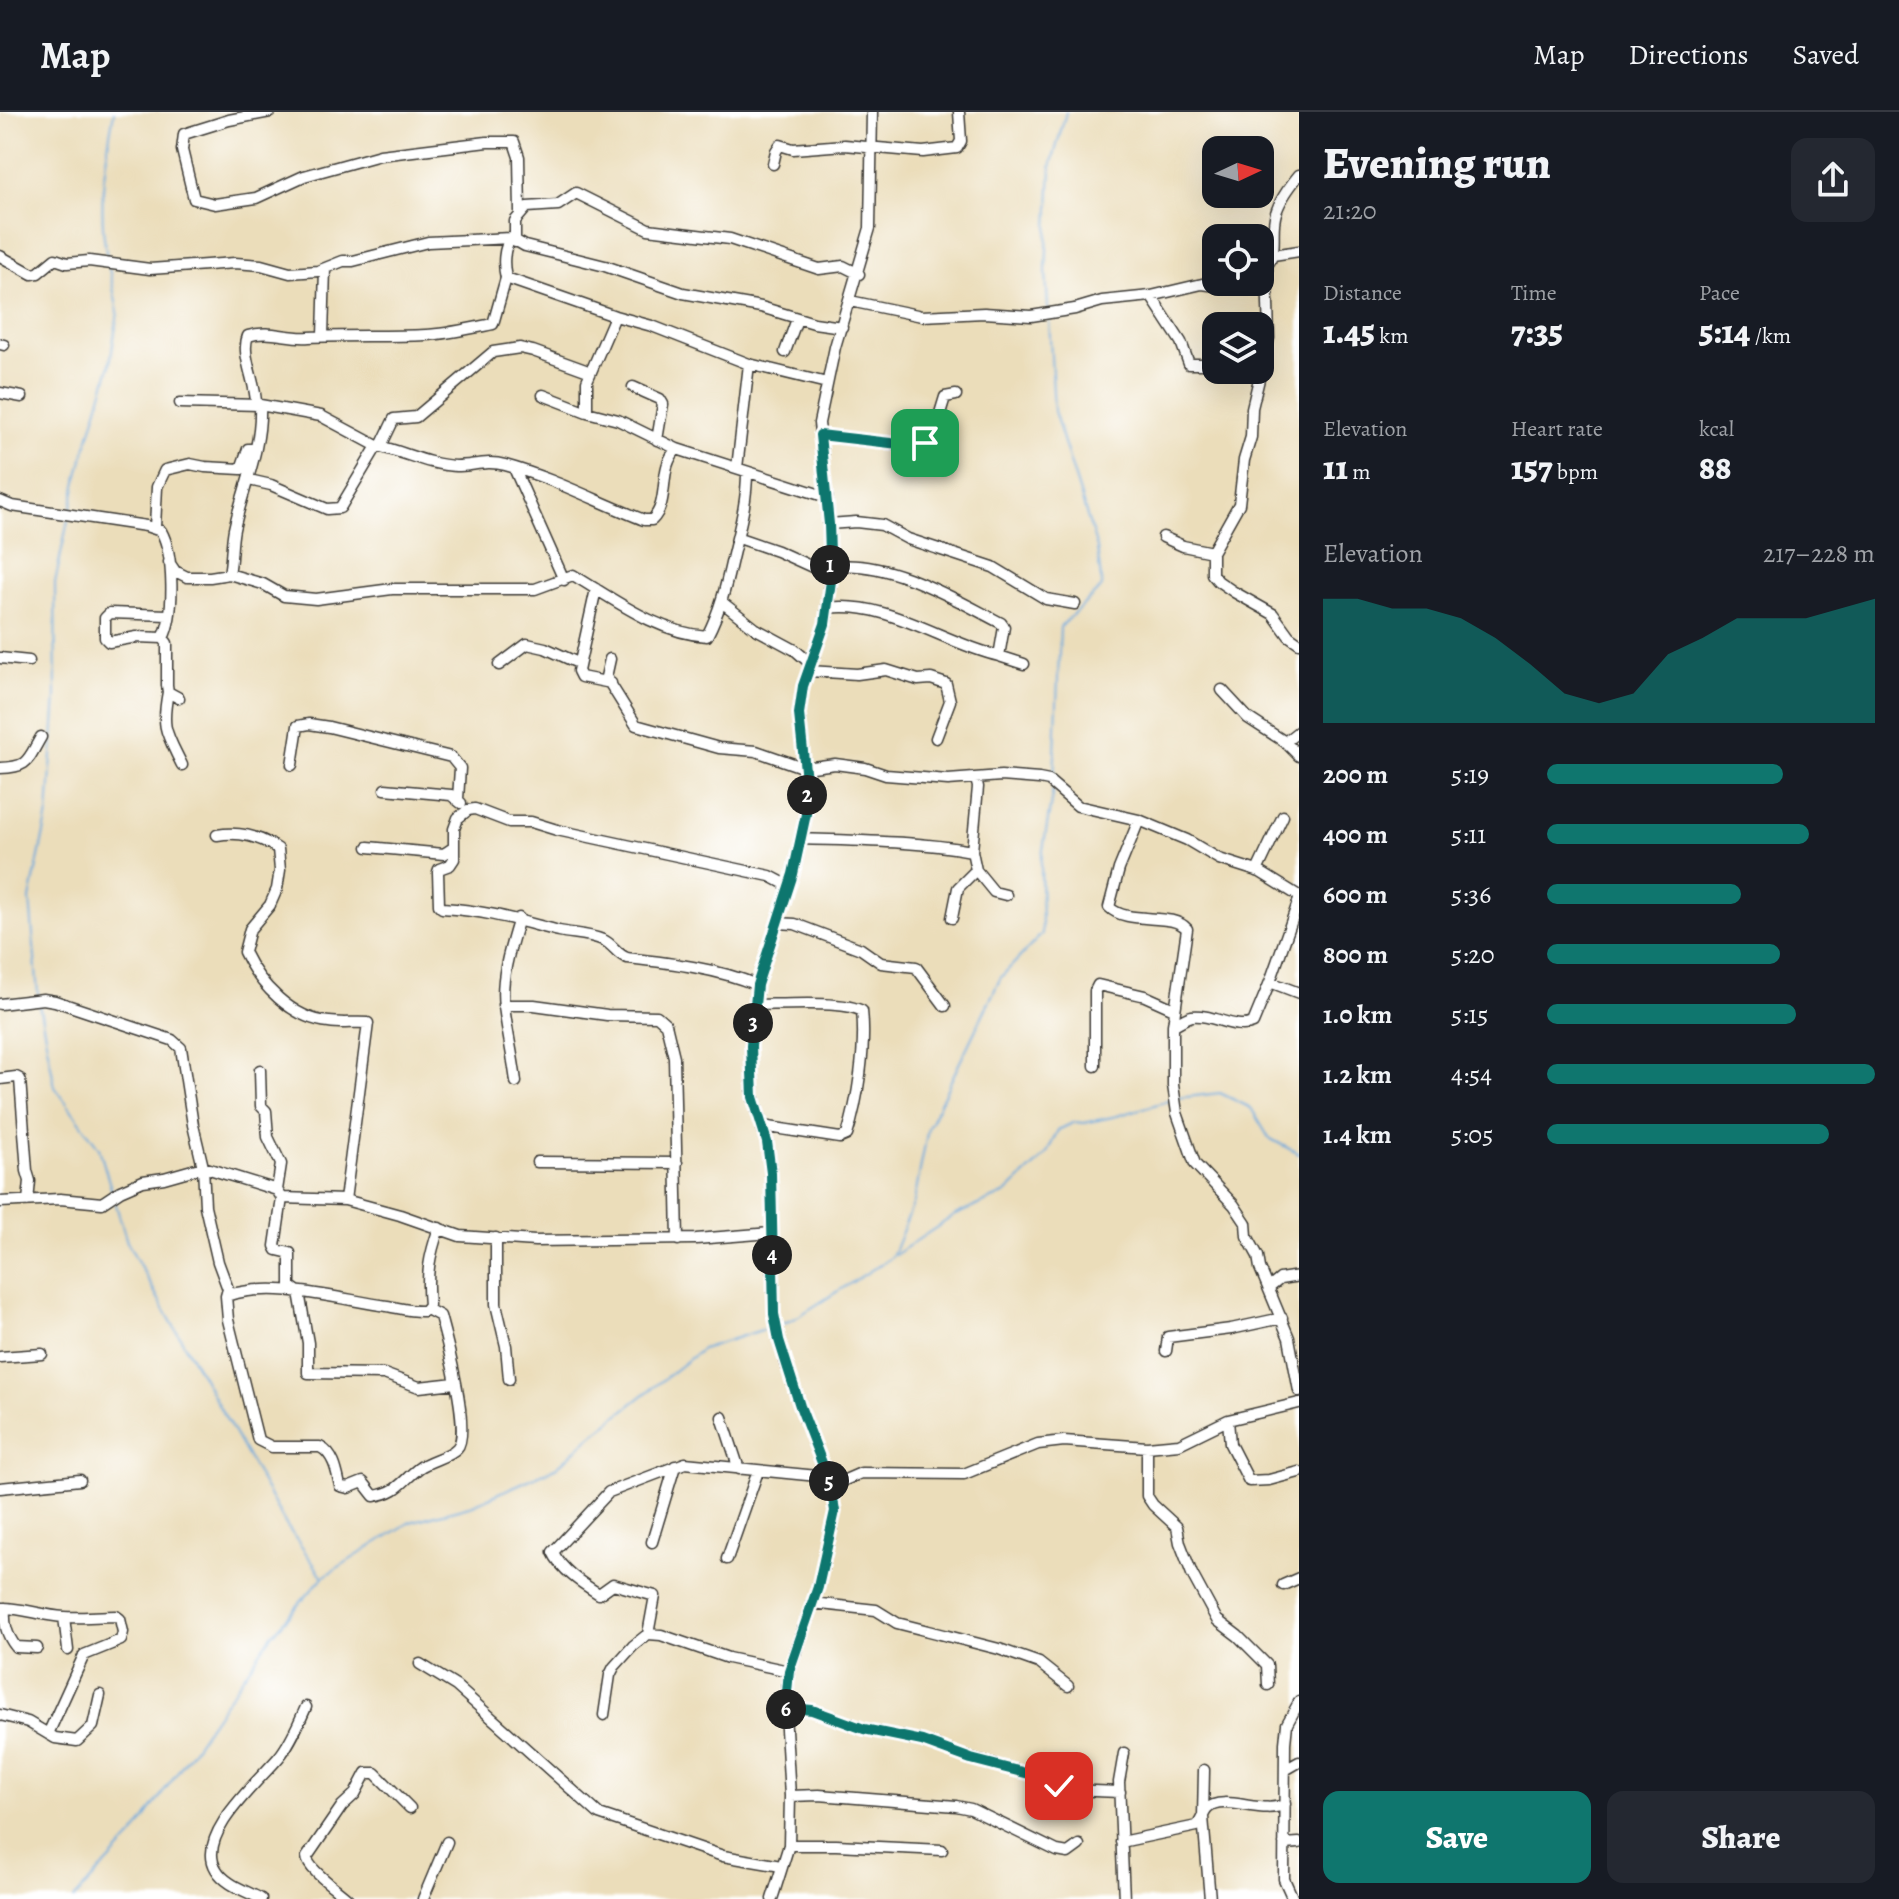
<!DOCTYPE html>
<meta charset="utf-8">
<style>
:root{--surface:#171b24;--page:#242831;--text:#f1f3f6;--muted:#9ea1a6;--line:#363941;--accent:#0f766e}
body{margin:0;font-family:Alegreya,serif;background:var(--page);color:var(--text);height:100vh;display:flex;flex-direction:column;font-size:30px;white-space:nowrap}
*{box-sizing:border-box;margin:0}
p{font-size:26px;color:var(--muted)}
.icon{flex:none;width:44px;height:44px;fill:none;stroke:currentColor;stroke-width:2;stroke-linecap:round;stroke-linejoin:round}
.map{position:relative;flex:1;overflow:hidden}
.details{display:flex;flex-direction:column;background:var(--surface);width:600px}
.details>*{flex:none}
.needle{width:52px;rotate:86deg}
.fabs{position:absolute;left:1202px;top:24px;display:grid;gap:16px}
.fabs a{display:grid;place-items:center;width:72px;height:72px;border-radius:16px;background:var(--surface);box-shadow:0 8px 32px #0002;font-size:40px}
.pin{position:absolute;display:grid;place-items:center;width:68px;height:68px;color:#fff;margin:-34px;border-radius:16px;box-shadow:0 4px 12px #0006}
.km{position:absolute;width:40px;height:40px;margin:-20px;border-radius:50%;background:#222;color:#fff;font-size:22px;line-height:40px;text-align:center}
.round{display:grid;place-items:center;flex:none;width:84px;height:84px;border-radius:16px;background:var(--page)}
.summary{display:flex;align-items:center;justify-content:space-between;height:136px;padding:0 24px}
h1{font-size:44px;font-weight:800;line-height:60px}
.stats{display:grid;grid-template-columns:repeat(3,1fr);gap:12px;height:136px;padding:8px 24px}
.stats div{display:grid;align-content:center}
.stats b{font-size:34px;font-weight:800}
.stats small{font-size:22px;font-weight:400}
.stats p{font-size:22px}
.chart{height:224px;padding:16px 24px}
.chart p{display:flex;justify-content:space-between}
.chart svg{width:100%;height:144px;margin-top:8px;fill:var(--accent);opacity:.7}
.button{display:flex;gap:16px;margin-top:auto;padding:16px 24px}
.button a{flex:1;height:92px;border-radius:16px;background:var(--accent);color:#fff;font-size:32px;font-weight:800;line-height:92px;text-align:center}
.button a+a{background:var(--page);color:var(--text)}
ul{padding:0 24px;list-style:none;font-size:26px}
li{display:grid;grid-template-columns:128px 96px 1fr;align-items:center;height:60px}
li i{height:20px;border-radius:10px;background:var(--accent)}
header{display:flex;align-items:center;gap:48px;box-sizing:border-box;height:112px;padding:0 40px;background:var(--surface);border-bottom:2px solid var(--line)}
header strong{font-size:38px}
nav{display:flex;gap:44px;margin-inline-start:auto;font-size:28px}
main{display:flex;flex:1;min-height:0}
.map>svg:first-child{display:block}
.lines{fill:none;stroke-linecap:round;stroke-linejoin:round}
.stream{stroke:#6aa8dc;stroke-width:2}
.minor-casing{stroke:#3b3934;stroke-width:13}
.minor{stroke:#fff;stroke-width:10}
.route-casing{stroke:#fff;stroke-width:16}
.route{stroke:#0f766e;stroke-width:10}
</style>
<header>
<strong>Map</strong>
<nav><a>Map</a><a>Directions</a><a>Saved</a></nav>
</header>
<main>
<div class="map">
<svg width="1299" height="1787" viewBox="0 0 1299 1787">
<rect width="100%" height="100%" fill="#fff"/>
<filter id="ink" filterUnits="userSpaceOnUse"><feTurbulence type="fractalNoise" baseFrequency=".0125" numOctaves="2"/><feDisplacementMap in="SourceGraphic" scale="16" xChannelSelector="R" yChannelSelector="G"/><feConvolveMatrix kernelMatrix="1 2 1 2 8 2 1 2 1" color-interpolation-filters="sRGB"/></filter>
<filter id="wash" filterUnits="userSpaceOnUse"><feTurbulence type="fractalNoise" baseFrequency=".006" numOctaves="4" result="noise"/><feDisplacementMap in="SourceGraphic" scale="32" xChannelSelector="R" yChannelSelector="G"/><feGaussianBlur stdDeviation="1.8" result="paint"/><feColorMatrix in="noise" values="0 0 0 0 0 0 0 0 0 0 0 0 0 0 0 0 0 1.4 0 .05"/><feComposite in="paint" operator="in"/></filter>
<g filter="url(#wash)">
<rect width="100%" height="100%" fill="#ebddba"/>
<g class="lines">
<path class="stream" d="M107,145C97,97 105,48 114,0
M1048,197L1046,159L1051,55L1066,0
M1049,207L1054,299L1097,436L1102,475L1060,515L1054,667
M71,398L79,359L109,258L118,200L109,156
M38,882L30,787L48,702L56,584L55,471L68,408
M39,892L55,975L99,1036L112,1080
M1178,986L1220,981L1251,996L1269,1026L1299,1042
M114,1086L127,1130L158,1186L286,1413L323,1465
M895,1143L955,1103L1006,1081L1046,1043L1058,1018L1075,1010L1084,1011L1117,1004L1171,988
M781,1212L794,1207L892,1145L914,1090L928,1016L1001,865L1042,822L1041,750L1053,677
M74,1787L133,1724L272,1523L323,1465L410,1410L473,1393L557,1355L591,1324L702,1237L771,1215"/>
</g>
</g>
<g filter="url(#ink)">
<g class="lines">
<defs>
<path id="minor" d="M270,0L229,8L184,22L182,38L194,87L215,92L256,86L304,64L380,43L487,30H514L519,45L520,101
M773,52L776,39L780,33L793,37L844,33L923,40L957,36L961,29L959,0
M511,126C503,136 503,153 506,166L615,204L652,214L749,252L827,271
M515,130V109L527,95L558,93L576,81L648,117L730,127L819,157L843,154L859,162
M1273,143L1299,139
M0,144L32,162L38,161L55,147L67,151L89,149L150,157L235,151L261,153L290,161L318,159L343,149H353L428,130L511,126L525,134L605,154L683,181L761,195L814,211L842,215
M1267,155L1269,226L1252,296L1251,325L1244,348L1239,392L1212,440V462L1218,469L1234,480L1273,502L1289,524L1299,531
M1260,159C1282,146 1269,122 1276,101C1280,87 1290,74 1299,63
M1151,184L1181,230L1189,252H1216
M850,189L922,204L984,201L1031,204L1075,197L1102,189L1151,184L1202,172L1217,174L1230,170
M323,224L325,157
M0,232L4,233
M785,240L797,207
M633,275L660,287L663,292L657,328
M0,281L22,285
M543,283L587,300L618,308L677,337L827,385
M180,291L260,293
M256,293C257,272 240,242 248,224C269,217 288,227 309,225C348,223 387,225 426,223C448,222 471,216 493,212L506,166
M587,300V269L615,204
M820,323L899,332L925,331L934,321L945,285L956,283
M381,334L394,307L416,305L493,240L520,236L533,239L591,260
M514,356L564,468
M737,356L749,252
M249,368L271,373L327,397L340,396L377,334C403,339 428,353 456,354C473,354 487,348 505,353C553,366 598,390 644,408H652C671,389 657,356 677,337
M0,389L12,394L146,414L161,419C174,442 175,503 163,526L167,531V573L168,580L179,586
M829,412L856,410L882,413L908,427L993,455L1046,487L1075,492
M155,415L157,375L165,358L190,352L205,355L241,357L248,337H255
M1163,425L1183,434L1212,440
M739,426L777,439L830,463
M169,450L175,459L187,465H210L229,462L263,472L284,484L316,487L392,477H535L573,463C615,488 658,521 707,524C720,499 726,474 732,447C739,417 747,391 747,360
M830,455C885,445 953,486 1001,511L1004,515L999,544L1024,552
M229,462C232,447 231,432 234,417C243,376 262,336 260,293L321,304L377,334
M596,477L578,559L581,565L611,571
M723,491L756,517L795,538L811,552
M828,496C887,488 943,531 999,544
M163,526L137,525L109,530L105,526V506L110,501L168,503
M0,546L29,549
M610,547L606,565L636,613L719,636L756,639L805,656L835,652L865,656L886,663L948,668L1001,664L1039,667L1049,669L1078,694L1139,708L1187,728L1219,747L1260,760L1299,784
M499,553L527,532L545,536L578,551
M809,559L857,562L886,558L918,568L931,567L946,572L950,589L936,626
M1222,578L1248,606L1285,630L1299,644
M168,580C161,617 166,620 182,653
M1285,630L1299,619
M292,653L298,614L309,612L329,615L451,645L460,656L458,687
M0,656C29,655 27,649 41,625
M385,677L451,683L461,691
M1139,708L1119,757L1109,795C1128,814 1172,799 1187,817L1173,913V973L1177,1001L1195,1052L1234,1093L1246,1111L1247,1124L1258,1144L1260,1156L1289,1226L1299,1279
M217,723C240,719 259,724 278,737L280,758L277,777L270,793L250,817L244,840C259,872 292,907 329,910C342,912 355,910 368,911L345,1088
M801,727C859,729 916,729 972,739
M368,735L444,742L453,736
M976,758L994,780L1006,783
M1257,759L1283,704
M952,806L958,776L976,758L972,739L978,675L976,667
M777,811L795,812L861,837L881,851L916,855L945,894
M1270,870L1299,881
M757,873C716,856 671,851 627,846C616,842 613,832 603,828C589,822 573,822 559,819C516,808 488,799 442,796L439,793L438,760L439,757L450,753L454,747V717L458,706L468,698L475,697L509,710H531L557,718L770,764L789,774
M0,892L43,887L55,889L172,928L181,936L193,1013L203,1055L205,1094L218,1150L228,1177L226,1184C274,1168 338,1187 387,1194C399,1196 412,1200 424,1199L429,1193C426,1162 429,1145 439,1116
M503,893H534L607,903L657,904L666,912L674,945L678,1128
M754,893C777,893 845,888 862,899C866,935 858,989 847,1023L840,1026L762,1014
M1173,913C1179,911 1186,905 1192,904C1211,901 1236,919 1253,911L1270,870L1299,788
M1095,954V879L1098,873L1145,884L1174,897
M260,958L261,994L266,999L268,1025L281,1052L277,1078
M0,967L16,965L20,967L27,1059L30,1069L28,1089
M516,970C513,944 507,920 504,894C500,866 511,833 519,806
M537,1050L677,1051
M282,1086L345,1088L400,1103L460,1124L535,1129L610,1128L696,1127L771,1121
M0,1090L60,1087L102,1091L120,1079L143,1069L164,1066L203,1055L277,1078L282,1086L275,1134L277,1138L290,1141V1174L297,1179
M496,1126V1192L506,1234L509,1267
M1269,1176L1280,1167L1299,1164
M299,1180L308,1231V1261L384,1262L419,1275L455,1271
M226,1184L228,1208L258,1328L272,1335H320C334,1342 337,1360 340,1374L348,1376L363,1370L374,1384C399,1380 401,1370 419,1356C430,1348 449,1345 457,1336C472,1321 446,1226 440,1204L427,1197
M1166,1239L1168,1225L1231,1217L1282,1206
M0,1245L42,1242
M722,1305L739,1357
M1228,1308L1230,1332L1249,1369L1269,1368L1299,1360
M1147,1335V1384L1153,1393L1177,1415L1180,1431L1192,1462L1217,1508L1238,1524L1267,1553L1268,1573
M831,1374L861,1361L964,1362L1038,1332L1064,1329L1147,1335L1179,1332L1228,1308L1299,1291
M0,1376L80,1368
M652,1430L675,1354
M727,1447L758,1359
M1283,1473L1299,1466
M812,1491L876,1498L897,1511L999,1537L1039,1551L1068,1574
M0,1496C21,1495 42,1504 64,1505C81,1506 99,1504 116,1504L120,1507L123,1520L121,1528L84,1543L48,1622
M5,1496C4,1512 6,1522 16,1535L37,1536
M64,1505L68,1538
M648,1522L655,1484L613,1472L599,1482C583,1472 561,1458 553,1440L609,1380L685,1351L828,1365
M420,1552L456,1574L599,1702L723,1744L781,1754
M785,1601L802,1597L812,1598L864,1617L922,1629L971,1647L1041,1665L1069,1678L1120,1680
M0,1603L28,1610L55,1626L77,1629L93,1614L100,1583
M604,1603L610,1563L614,1555L633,1534L648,1522L661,1523L728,1546L789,1559
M1124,1641L1119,1670L1124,1787
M1204,1658L1203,1705L1210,1787
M1285,1658L1299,1650
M790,1684L819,1683L956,1694L971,1697L1057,1739L1068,1741L1079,1733
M1121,1730L1197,1714C1201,1709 1203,1702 1207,1697C1223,1681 1264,1704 1285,1692
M1284,1732L1299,1731
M789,1733H836L942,1738
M261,1787C247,1779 225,1773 216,1757C195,1723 260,1668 279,1645C290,1632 299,1611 306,1595
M348,1787C337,1777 307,1757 307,1745L342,1694L355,1682L366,1661H375L410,1696
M423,1787L447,1730
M772,1787L789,1733L790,1684L785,1601L789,1559L818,1475L835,1399L831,1374L800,1294L779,1228L774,1202L771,1061L767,1030L753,985L751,934L757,873L793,762L806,702L807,677L799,602L803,574L825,512L831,469L829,412L819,311L835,235L870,116L872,0
M1293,1787L1284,1767L1285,1631L1287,1612L1299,1590"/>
</defs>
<use href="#minor" class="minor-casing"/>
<use href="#minor" class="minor"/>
</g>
</g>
<g class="lines" filter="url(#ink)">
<defs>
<path id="route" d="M925,331L899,332L820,323L829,412L831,469L825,512L803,574L799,602L807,677L806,702L793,762L757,873L751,934L753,985L767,1030L771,1061L774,1202L779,1228L800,1294L831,1374L835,1399L818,1475L789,1559L785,1601L802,1597L812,1598L864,1617L922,1629L971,1647L1041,1665L1059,1674"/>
</defs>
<use href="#route" class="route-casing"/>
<use href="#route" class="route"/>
</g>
</svg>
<div class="fabs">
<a><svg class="needle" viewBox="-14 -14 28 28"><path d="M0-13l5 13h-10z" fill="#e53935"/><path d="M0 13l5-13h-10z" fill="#9ea1a6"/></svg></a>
<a><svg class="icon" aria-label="locate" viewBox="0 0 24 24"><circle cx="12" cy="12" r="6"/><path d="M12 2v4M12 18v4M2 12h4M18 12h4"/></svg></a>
<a><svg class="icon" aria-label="layers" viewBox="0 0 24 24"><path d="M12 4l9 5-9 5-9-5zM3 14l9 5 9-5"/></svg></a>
</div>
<div class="pin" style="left:925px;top:331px;background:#1e9e55"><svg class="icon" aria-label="arrive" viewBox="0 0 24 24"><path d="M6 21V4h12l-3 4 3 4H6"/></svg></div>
<div class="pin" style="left:1059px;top:1674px;background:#d93025"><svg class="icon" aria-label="check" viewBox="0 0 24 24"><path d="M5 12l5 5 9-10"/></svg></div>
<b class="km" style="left:830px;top:453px">1</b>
<b class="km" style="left:807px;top:683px">2</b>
<b class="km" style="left:753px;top:911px">3</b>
<b class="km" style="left:772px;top:1143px">4</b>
<b class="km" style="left:829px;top:1369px">5</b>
<b class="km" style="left:786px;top:1597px">6</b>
</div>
<section class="details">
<div class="summary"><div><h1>Evening run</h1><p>21:20</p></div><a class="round"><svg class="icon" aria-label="share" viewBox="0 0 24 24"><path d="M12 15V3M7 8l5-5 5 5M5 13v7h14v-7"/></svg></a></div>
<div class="stats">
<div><p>Distance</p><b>1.45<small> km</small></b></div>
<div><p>Time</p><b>7:35</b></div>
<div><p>Pace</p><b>5:14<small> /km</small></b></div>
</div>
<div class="stats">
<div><p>Elevation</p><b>11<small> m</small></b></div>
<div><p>Heart rate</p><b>157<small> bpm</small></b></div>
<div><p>kcal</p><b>88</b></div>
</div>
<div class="chart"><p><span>Elevation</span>217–228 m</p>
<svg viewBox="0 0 160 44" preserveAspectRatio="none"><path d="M0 44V6L10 6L20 9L30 9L40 12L50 18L60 26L70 35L80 38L90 35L100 23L110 18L120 12L130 12L140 12L150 9L160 6V44z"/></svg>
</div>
<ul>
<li><b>200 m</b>5:19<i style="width:72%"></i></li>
<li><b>400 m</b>5:11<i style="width:80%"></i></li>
<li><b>600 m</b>5:36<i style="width:59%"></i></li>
<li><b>800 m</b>5:20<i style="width:71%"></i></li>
<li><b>1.0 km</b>5:15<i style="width:76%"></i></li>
<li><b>1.2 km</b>4:54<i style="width:100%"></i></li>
<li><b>1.4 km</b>5:05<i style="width:86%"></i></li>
</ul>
<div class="button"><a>Save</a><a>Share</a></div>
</section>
</main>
